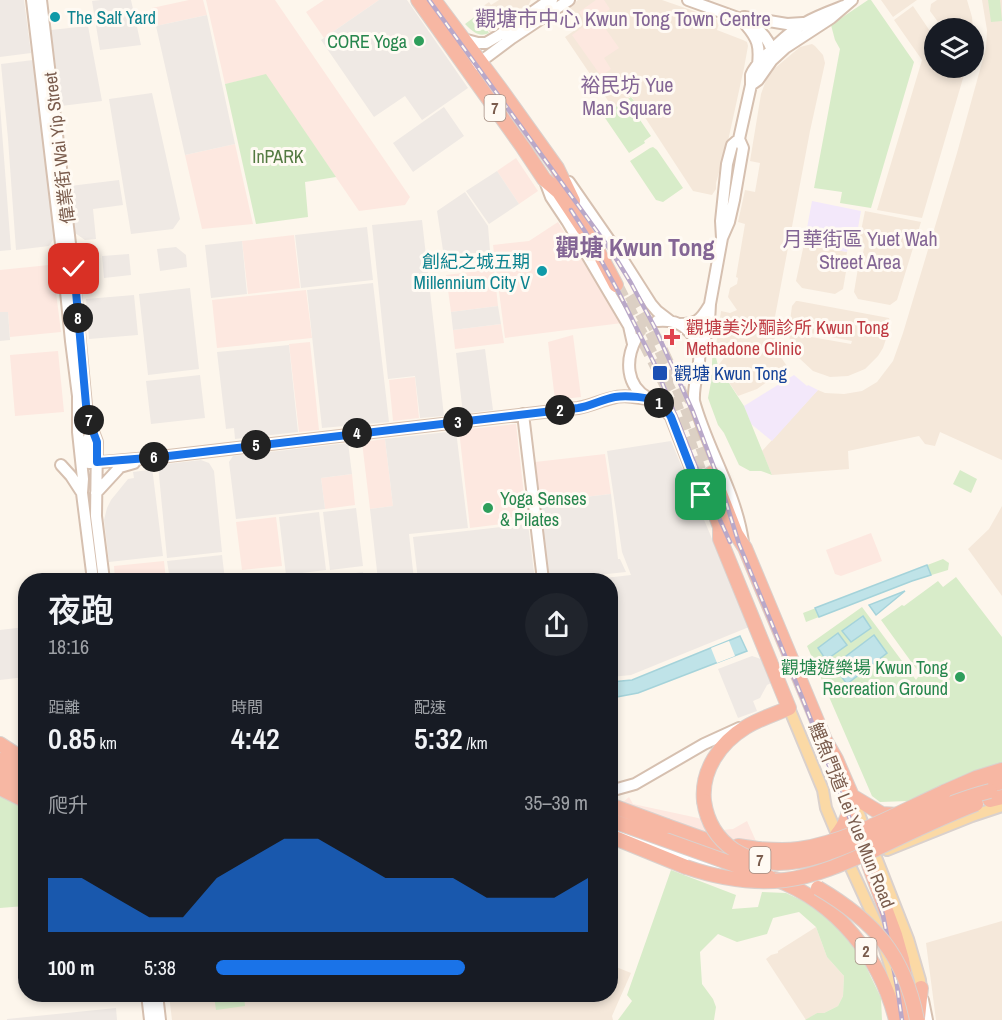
<!DOCTYPE html>
<html lang="zh-TW">
<meta charset="utf-8">
<style>
:root{--surface:#171b24;--page:#20242c;--text:#f1f3f6;--muted:#9ea1a6;--accent:#1a73e8}
body{margin:0;font-family:"Archivo Narrow","Noto Sans TC",sans-serif;background:var(--page);color:var(--text);height:100vh;display:flex;flex-direction:column;font-size:22px;white-space:nowrap}
*{box-sizing:border-box;margin:0}
p{font-size:20px;color:var(--muted)}
.icon{flex:none;width:33px;height:33px;fill:none;stroke:currentColor;stroke-width:2;stroke-linecap:round;stroke-linejoin:round}
.map{position:relative;flex:1;overflow:hidden}
.drawer{position:absolute;left:18px;top:573px;width:600px;height:429px;display:flex;flex-direction:column;background:var(--surface);border-radius:24px;box-shadow:0 3px 9px #0003}
.drawer>*{flex:none}
.buttons{position:absolute;left:924px;top:18px;display:grid;gap:12px}
.buttons a{display:grid;place-items:center;width:60px;height:60px;border-radius:50%;background:var(--surface);box-shadow:0 3px 9px #0003;font-size:30px}
.pin{position:absolute;display:grid;place-items:center;width:51px;height:51px;color:#fff;margin:-26px;border-radius:12px;box-shadow:0 3px 9px #0006}
.km{position:absolute;width:30px;height:30px;margin:-15px;border-radius:50%;background:#222;color:#fff;font-size:16px;line-height:30px;text-align:center}
.round{display:grid;place-items:center;flex:none;width:63px;height:63px;border-radius:32px;background:var(--page)}
.headline{display:flex;align-items:center;justify-content:space-between;height:102px;padding:0 30px}
h1{font-size:33px;font-weight:600;line-height:45px}
.metrics{display:grid;grid-template-columns:repeat(3,1fr);gap:9px;height:102px;padding:6px 30px}
.metrics div{display:grid;align-content:center}
.metrics b{font-size:30px;font-weight:600}
.metrics small{font-size:16px;font-weight:400}
.metrics p{font-size:16px}
.chart{height:168px;padding:12px 30px}
.chart p{display:flex;justify-content:space-between}
.chart svg{width:100%;height:108px;margin-top:6px;fill:var(--accent);opacity:.7}
ul{padding:0 30px;list-style:none;font-size:20px}
li{display:grid;grid-template-columns:96px 72px 1fr;align-items:center;height:45px}
li i{height:15px;border-radius:8px;background:var(--accent)}
.map>svg:first-child{display:block}
.residential{fill:#f5e8da}
.commercial{fill:#fde8e0}
.industrial{fill:#efe9e4}
.education{fill:#f3e8fa}
.green{fill:#d8ecc9}
.water{fill:#bfe3e8;stroke:#a5d3da;stroke-width:1.5}
.pier{fill:#fdf6ec}
.lines{fill:none;stroke-linecap:round;stroke-linejoin:round}
.secondary-tunnel{stroke:#dcd0c4;stroke-width:10;stroke-dasharray:10 5;stroke-linecap:butt}
.highway-tunnel{stroke:#dcd0c4;stroke-width:14;stroke-dasharray:14 7;stroke-linecap:butt}
.secondary-casing{stroke:#d6c0b0;stroke-width:14}
.primary-casing{stroke:#dad1cd;stroke-width:14}
.highway-casing{stroke:#dad1cd;stroke-width:16}
.secondary{stroke:#fff;stroke-width:10}
.primary{stroke:#fbd9a5;stroke-width:10}
.highway{stroke:#f7b7a3;stroke-width:14}
.rail-casing{stroke:#b9a8c9;stroke-width:4.5}
.rail{stroke:#fffaf3;stroke-width:2;stroke-dasharray:7;stroke-linecap:butt}
.highway-bridge-casing{stroke:#dad1cd;stroke-width:16;stroke-linecap:butt}
.highway-bridge{stroke:#f7b7a3;stroke-width:14}
.route-casing{stroke:#fff;stroke-width:12}
.route{stroke:#1a73e8;stroke-width:8}
.culture-dot{fill:#0f9aa8;stroke:#fffaf3;stroke-width:2}
.leisure-dot{fill:#2e9e5b;stroke:#fffaf3;stroke-width:2}
.health-dot{fill:#e0444e;stroke:#fffaf3;stroke-width:2}
.transit-dot{fill:#1a4fb4;stroke:#fffaf3;stroke-width:2}
.labels{text-anchor:middle;dominant-baseline:central;stroke-width:6;stroke-linejoin:round;paint-order:stroke}
.shield{fill:#fffaf3;stroke:#a28b7f;stroke-width:1.5}
.shield-label{font-size:16px;font-weight:bold;fill:#7a5c4d}
.culture-label{font-size:18px;fill:#0d838f;stroke:#fffaf3;text-anchor:start}
.leisure-label{font-size:18px;fill:#27864d;stroke:#fffaf3;text-anchor:end}
.street-label{font-size:18px;fill:#7a5c4d;stroke:#fffaf3}
.park-label{font-size:18px;fill:#537a41;stroke:#fffaf3}
.health-label{font-size:18px;fill:#be3a42;stroke:#fffaf3;text-anchor:start}
.transit-label{font-size:18px;fill:#164399;stroke:#fffaf3;text-anchor:start}
.neighbourhood-label{font-size:20px;fill:#846695;stroke:#fffaf3}
.quarter-label{font-size:21px;fill:#846695;stroke:#fffaf3}
.district-label{font-size:24px;font-weight:bold;fill:#846695;stroke:#fffaf3}
</style>
<div class="map">
<svg width="1002" height="1020" viewBox="0 0 1002 1020">
<rect width="100%" height="100%" fill="#fdf6ec"/>
<path class="residential" d="M499,0H531L528,6L490,33L476,11L489,2L491,5Z
M578,0H662L720,20L717,30L743,40L747,42L748,46L744,68L728,141L716,183V189L712,195L693,191L631,96L613,108L565,37L581,26L568,8Z
M881,0H917L893,17Z
M937,0H967L972,17L973,28H948L941,20L938,22L930,11L931,4Z
M982,0H1002V460L940,432L935,446L925,444L919,436L848,451L849,469L772,475L762,451L815,393L818,390L825,393L844,394L862,391L877,382L893,361L903,333L957,153L986,48L987,30Z
M913,6L934,37V68H966L922,218L877,210L922,60L894,20Z
M812,44L815,46L823,55L825,63L810,131L774,322L775,344L778,353L789,369L771,379L757,389L738,396L718,366L728,352V349L716,346L721,311L730,313L737,310L728,297L730,288L737,284L738,278L736,277L745,224L738,222L745,190L755,192L760,163L750,161L761,94L766,80L775,68L800,47Z
M865,211L921,222L897,300L890,305L858,299L854,292L859,262H861L864,248L858,246Z
M804,244L847,252L846,259L848,260L843,289L835,294L802,288L796,281Z
M796,301H798L889,318L891,324L883,348L878,356L865,369L848,376L830,377L813,371L799,358L790,342L789,333L851,344L852,341L789,329L792,306Z
M1002,506V596L968,549L989,529Z
M1002,921V1020H936L926,943Z
M816,927L827,957L844,976L843,996L838,1006L824,1013H817L806,1020L766,959L771,955L778,953V951Z
M611,965L631,973L612,1016L613,1020H172L169,995L610,994Z"/>
<path class="commercial" d="M189,0H203L207,15L156,26L152,8Z
M206,0H275L410,197L405,205L359,211L266,75L225,84Z
M324,0H379L324,38L306,12Z
M596,0H604L610,9L598,18L619,48L604,58L611,69L601,76L572,35L587,24L579,12Z
M235,144L253,224L202,229L185,155Z
M516,158L538,191L519,204L497,171Z
M558,222L622,323L505,338L493,245L529,241Z
M294,235L300,288L248,294L242,241Z
M49,265L53,268L61,332L10,337L8,312H0V270Z
M494,269L498,306L451,312L446,275Z
M306,290L312,338L217,348L212,300Z
M501,324L504,343L455,349L453,330Z
M573,335L581,397L555,400L548,342Z
M310,342L319,430L299,432L289,344Z
M58,351L64,412L15,416L10,355Z
M415,377L419,418L393,421L389,380Z
M516,424L527,521L470,528L459,430Z
M385,439L393,506L370,509L362,442Z
M605,454L611,494L540,502L535,462Z
M352,474L355,505L325,509L321,478Z
M276,517L282,566L242,570L236,522Z
M871,533L882,561L841,576L835,574L826,550Z
M164,561L166,580H115L114,566Z
M629,797L633,804L698,818L717,823L722,830L733,829L747,821L764,859H727L619,817L622,803Z"/>
<path class="industrial" d="M0,0H24L31,53L0,57Z
M100,0H131L141,45L100,50L92,1Z
M379,0H407L468,88L422,120L405,96L374,117L321,40Z
M207,15L235,144L185,155L156,26Z
M88,26L102,101L61,106L51,30Z
M33,60L52,196L47,197H52L55,237L49,246L16,250L8,139L1,64Z
M152,93L180,219L173,229L131,234L109,99Z
M0,105L11,250L0,251Z
M444,107L464,136L413,172L393,143Z
M497,171L519,204L489,224L466,191Z
M119,180L123,205L93,209L96,239L85,240L75,233L70,186Z
M465,192L488,226L490,251L444,257L437,211Z
M422,220L444,416L420,418L415,376L388,379L372,225Z
M367,227L373,280L301,288L295,235Z
M242,241L247,294L211,298L205,245Z
M176,247L186,255L187,267L160,271L157,249Z
M129,254L131,275L104,278L102,256Z
M373,283L389,422L322,428L307,290Z
M190,288L199,369L148,375L139,294Z
M134,295L138,335L89,339L86,299Z
M498,306L501,324L453,330L451,312Z
M0,312H8L10,340L0,341Z
M289,345L298,432L235,439L234,428L226,429L217,352Z
M485,349L493,410L463,414L456,353Z
M200,375L205,418L151,424L146,381Z
M456,431L468,528L409,534L414,580H378L370,509L393,506L385,439Z
M671,441L749,627L631,675L611,677L610,580H587L631,575L622,552L607,451Z
M348,443L352,474L321,478L325,509L236,519L229,462L233,456Z
M201,460L209,463L214,471L222,552L167,558L158,465Z
M152,467L163,556L109,562L104,520L107,508L111,500L128,479L134,478L133,472L148,470V468Z
M611,494L618,559H620L626,572L549,580L540,502Z
M356,508L363,566L330,570L323,512Z
M319,512L326,570L286,575L279,517Z
M528,524L535,580H418L413,537Z
M222,555L225,580H170L167,561Z
M363,572L364,580H291L333,576Z
M25,627V677L0,680V630Z
M752,656L761,659L771,683L767,685L760,698L753,701L757,711L738,718L718,669Z
M116,1008L117,1020H7V1019Z"/>
<path class="education" d="M812,201L861,211L855,245H849L847,252L804,244Z
M794,375L807,386L808,385L818,390L772,441L751,424L744,406Z"/>
<path class="green" d="M868,0H871L914,62L871,208L840,203L842,192L814,188L840,49L835,40L831,25Z
M988,0H1000L1002,21L991,22Z
M477,15L489,33C479,38 472,31 465,24Z
M266,74L336,177L305,182L308,217L256,224L225,84Z
M631,97L638,106V117L651,136L644,141L645,143L629,153L603,115Z
M653,147L657,150L683,188L663,202L656,200L630,161L650,148Z
M713,344L718,366L744,406L772,475L761,471H750L739,465L724,433L718,425L708,398L711,382Z
M960,470L977,479L971,493L953,484Z
M943,559L949,563L948,570L912,581L806,622L803,613Z
M956,577L1002,637V766L965,778L909,801L880,802L872,796L807,646L862,607L916,680L920,674L881,620L902,605L904,606L938,581L943,587Z
M0,787L25,805V906L0,908Z
M671,870L736,895L732,909L758,907L762,892L786,893L822,910L861,956L881,998L882,1020H805L817,1013H824L838,1006L843,996L844,976L827,957L816,927L799,912L773,918L767,934L737,942L718,934L700,952L702,984L713,999L716,1007L714,1020H618L632,1001L627,995Z
M225,995H244L245,1006L216,1010L214,996Z"/>
<path class="water" d="M927,565L931,575L912,581L819,617L815,608Z
M905,591L876,615L869,605Z
M863,616L871,628L851,642L842,631Z
M838,633L847,645L826,660L818,648Z
M874,635L887,653L847,684L833,666Z
M740,636L747,651L638,693L611,698V682L632,680Z"/>
<path class="pier" d="M729,641L735,656L717,663L711,648Z"/>
<g class="lines">
<path class="secondary-tunnel" d="M636,337L642,330L657,321
M669,405C681,404 687,398 693,387"/>
<path class="highway-tunnel" d="M616,285L672,396L702,478
M631,295C665,351 689,411 712,473"/>
<defs>
<path id="secondary" d="M32,0L62,252L71,341L78,396V432L83,479L82,493L93,580
M41,0L73,269L87,416L97,442L96,516L104,580
M688,0L749,22C760,30 771,40 772,54
M744,17L787,24L803,23
M746,25C758,39 760,46 758,65
M463,39L478,43H486L498,36L544,4L552,0
M476,65L512,38L569,0
M751,85L758,80L772,60L785,48L831,18L852,0
M545,181L551,197L567,221L629,326L633,344
M569,182L621,257L651,304L657,311L670,321
M722,238L729,222L734,200L743,148L739,139L751,85C751,83 751,78 751,75C756,61 792,30 805,23C817,16 831,11 844,6
M657,321C667,320 676,321 684,327C713,350 692,372 694,401C707,449 736,492 743,542
M679,324C696,324 700,321 709,306
M636,339C625,360 626,386 648,398
M702,352L709,322L710,304L722,238L721,221L727,164L732,145L739,139
M660,403L671,417L703,500
M523,414L543,580
M89,463L88,439L92,432
M91,463L160,457L578,408C590,406 600,401 612,398C625,394 639,398 652,400
M61,465L71,476L82,493
M96,493L120,467L134,463
M610,791L635,784L704,744L739,728
M610,827C648,842 689,868 731,865
M147,994L150,1020
M157,994L160,1020
M923,1000L927,1020"/>
<path id="primary" d="M789,708L823,790L826,808L839,839
M852,796L908,939L920,980L921,988
M887,850L972,816L1002,806
M846,857L878,927L903,1007"/>
<path id="highway" d="M418,0L522,146L544,179L559,192L597,249L616,285
M434,0L499,87L557,168L573,201
M712,473L736,534L745,548L825,740L836,759L852,796L882,814L899,815
M702,478L720,527V539L789,708C775,714 759,719 746,727C720,743 701,770 704,801
M0,744L26,761
M0,760L26,774
M0,775L26,788
M0,788L26,801
M972,790L1002,782
M944,792L976,778L1002,770
M990,800L1002,797
M667,826L709,841L734,855
M837,835C847,823 850,811 852,796
M610,836L686,867
M868,843L869,865L895,935L902,960L906,984L905,1020
M738,846L758,849
M775,879C838,903 880,957 896,1020
M918,1018L921,988"/>
</defs>
<use href="#secondary" class="secondary-casing"/>
<use href="#primary" class="primary-casing"/>
<use href="#highway" class="highway-casing"/>
<use href="#secondary" class="secondary"/>
<use href="#primary" class="primary"/>
<use href="#highway" class="highway"/>
<defs>
<path id="rail" d="M429,0L612,252L631,283L654,326L693,412L721,486L739,544L802,697L866,860L883,915L897,986L902,1020
M571,210L586,233L618,291L655,365L696,467L730,542"/>
</defs>
<use href="#rail" class="rail-casing"/>
<use href="#rail" class="rail"/>
<defs>
<path id="highway-bridge" d="M704,801C707,822 716,838 734,850C747,858 762,863 778,863C807,863 835,851 861,840C884,831 907,822 929,812C949,804 969,796 990,791
M610,805L667,826
M610,820L769,877
M758,849C772,850 785,851 799,849C848,842 900,812 944,792
M686,867C718,878 751,884 785,880C817,876 847,862 876,849C909,833 942,817 976,804
M818,888C874,921 904,954 917,1020"/>
</defs>
<use href="#highway-bridge" class="highway-bridge-casing"/>
<use href="#highway-bridge" class="highway-bridge"/>
</g>
<g class="lines">
<defs>
<path id="route" d="M74,269L87,416L97,442V462L160,457L578,408C591,406 603,399 615,397C626,395 649,397 658,402C664,405 667,411 671,417L701,495"/>
</defs>
<use href="#route" class="route-casing"/>
<use href="#route" class="route"/>
</g>
<g class="culture-dot">
<circle cx="55" cy="17" r="6"/>
<circle cx="542" cy="271" r="6"/>
</g>
<g class="leisure-dot">
<circle cx="419" cy="41" r="6"/>
<circle cx="488" cy="508" r="6"/>
<circle cx="960" cy="677" r="6"/>
</g>
<path class="health-dot" d="M669 328h6v6h6v6h-6v6h-6v-6h-6v-6h6z"/>
<rect class="transit-dot" x="652" y="365" width="16" height="16" rx="3"/>
<g class="labels">
<g class="shield">
<rect x="484.5" y="95" width="21" height="26" rx="4.5"/>
<rect x="749.5" y="847" width="21" height="26" rx="4.5"/>
<rect x="855.5" y="938" width="21" height="26" rx="4.5"/>
</g>
<g class="shield-label">
<text x="495" y="108">7</text>
<text x="760" y="860">7</text>
<text x="866" y="951">2</text>
</g>
<g class="culture-label">
<text x="67" y="17">The Salt Yard</text>
<text x="530" y="261" text-anchor="end">創紀之城五期<tspan x="530" dy="21">Millennium City V</tspan></text>
</g>
<g class="leisure-label">
<text x="407" y="41">CORE Yoga</text>
<text x="500" y="498" text-anchor="start">Yoga Senses<tspan x="500" dy="21">&amp; Pilates</tspan></text>
<text x="948" y="667">觀塘遊樂場 Kwun Tong<tspan x="948" dy="21">Recreation Ground</tspan></text>
</g>
<g class="street-label">
<text transform="translate(59 148) rotate(-97)">偉業街 Wai Yip Street</text>
<text transform="translate(852 815) rotate(68)">鯉魚門道 Lei Yue Mun Road</text>
</g>
<g class="park-label">
<text x="278" y="156">InPARK</text>
</g>
<g class="health-label">
<text x="686" y="327">觀塘美沙酮診所 Kwun Tong<tspan x="686" dy="21">Methadone Clinic</tspan></text>
</g>
<g class="transit-label">
<text x="674" y="373">觀塘 Kwun Tong</text>
</g>
<g class="neighbourhood-label">
<text x="627" y="84">裕民坊 Yue<tspan x="627" dy="23">Man Square</tspan></text>
<text x="860" y="238">月華街區 Yuet Wah<tspan x="860" dy="23">Street Area</tspan></text>
</g>
<g class="quarter-label">
<text x="623" y="18">觀塘市中心 Kwun Tong Town Centre</text>
</g>
<g class="district-label">
<text x="635" y="247">觀塘 Kwun Tong</text>
</g>
</g>
</svg>
<div class="buttons">
<a><svg class="icon" aria-label="layers" viewBox="0 0 24 24"><path d="M12 4l9 5-9 5-9-5zM3 14l9 5 9-5"/></svg></a>
</div>
<div class="pin" style="left:701px;top:495px;background:#1e9e55"><svg class="icon" aria-label="arrive" viewBox="0 0 24 24"><path d="M6 21V4h12l-3 4 3 4H6"/></svg></div>
<div class="pin" style="left:74px;top:269px;background:#d93025"><svg class="icon" aria-label="check" viewBox="0 0 24 24"><path d="M5 12l5 5 9-10"/></svg></div>
<b class="km" style="left:659px;top:403px">1</b>
<b class="km" style="left:560px;top:410px">2</b>
<b class="km" style="left:458px;top:422px">3</b>
<b class="km" style="left:357px;top:433px">4</b>
<b class="km" style="left:256px;top:445px">5</b>
<b class="km" style="left:154px;top:457px">6</b>
<b class="km" style="left:89px;top:420px">7</b>
<b class="km" style="left:78px;top:318px">8</b>
<section class="drawer">
<div class="headline"><div><h1>夜跑</h1><p>18:16</p></div><a class="round"><svg class="icon" aria-label="share" viewBox="0 0 24 24"><path d="M12 15V3M7 8l5-5 5 5M5 13v7h14v-7"/></svg></a></div>
<div class="metrics">
<div><p>距離</p><b>0.85<small> km</small></b></div>
<div><p>時間</p><b>4:42</b></div>
<div><p>配速</p><b>5:32<small> /km</small></b></div>
</div>
<div class="chart"><p><span>爬升</span>35–39 m</p>
<svg viewBox="0 0 160 44" preserveAspectRatio="none"><path d="M0 44V22L10 22L20 30L30 38L40 38L50 22L60 14L70 6L80 6L90 14L100 22L110 22L120 22L130 30L140 30L150 30L160 22V44z"/></svg>
</div>
<ul>
<li><b>100 m</b>5:38<i style="width:67%"></i></li>
</ul>
</section>
</div>
